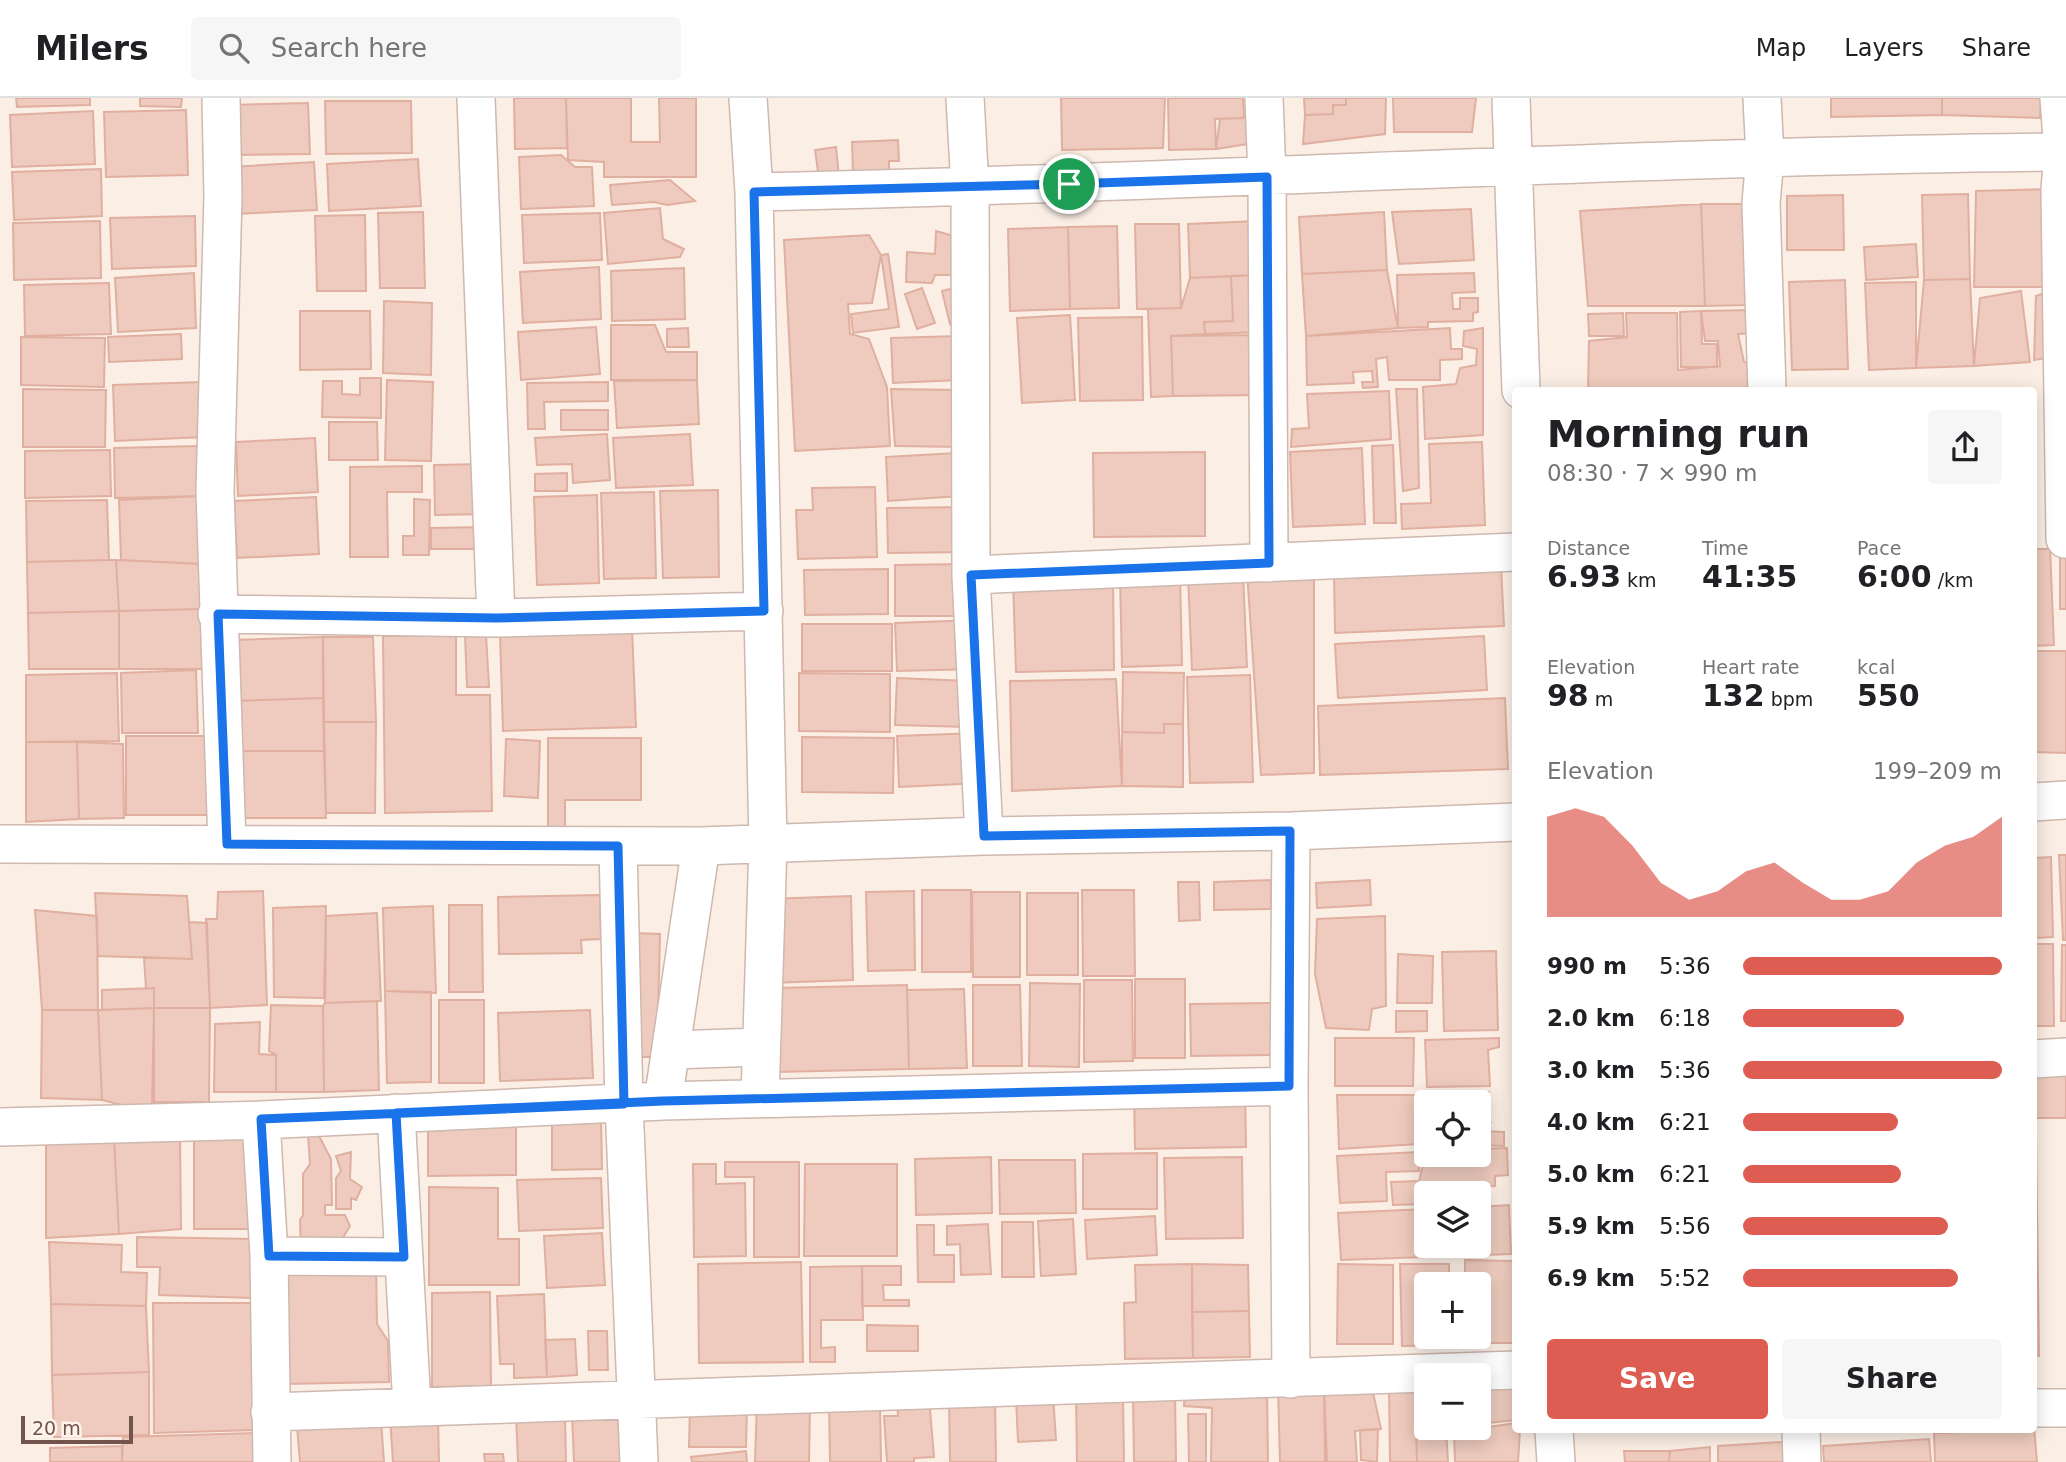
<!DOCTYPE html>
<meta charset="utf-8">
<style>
:root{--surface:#fff;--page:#f6f6f6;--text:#202124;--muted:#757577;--line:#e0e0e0;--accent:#dd5d52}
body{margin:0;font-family:"DejaVu Sans",sans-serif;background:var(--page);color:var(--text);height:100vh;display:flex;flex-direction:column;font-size:26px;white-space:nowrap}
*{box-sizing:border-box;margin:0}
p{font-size:23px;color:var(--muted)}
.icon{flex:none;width:38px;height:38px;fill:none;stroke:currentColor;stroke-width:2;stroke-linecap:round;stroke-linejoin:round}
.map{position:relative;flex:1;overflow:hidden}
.side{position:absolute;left:1512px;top:289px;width:525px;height:1046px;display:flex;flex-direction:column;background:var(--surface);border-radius:7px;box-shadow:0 4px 18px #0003}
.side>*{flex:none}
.fabs{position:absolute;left:1414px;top:992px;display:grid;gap:14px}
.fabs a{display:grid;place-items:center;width:77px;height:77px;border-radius:7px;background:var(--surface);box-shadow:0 4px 18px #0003;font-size:35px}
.scale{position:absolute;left:21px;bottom:18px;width:112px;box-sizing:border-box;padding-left:7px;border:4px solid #72544c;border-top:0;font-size:19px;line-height:24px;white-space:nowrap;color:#72544c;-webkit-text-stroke:5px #fef4eb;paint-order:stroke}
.pin{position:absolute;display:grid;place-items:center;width:60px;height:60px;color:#fff;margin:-30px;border:4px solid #fff;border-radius:50%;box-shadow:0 2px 7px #0007}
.round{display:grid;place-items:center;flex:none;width:74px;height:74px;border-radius:7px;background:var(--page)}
.headline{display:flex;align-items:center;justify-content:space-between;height:119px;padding:0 35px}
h1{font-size:38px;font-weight:700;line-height:52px}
.stats{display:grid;grid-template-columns:repeat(3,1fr);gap:10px;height:119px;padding:7px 35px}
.stats div{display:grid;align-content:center}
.stats b{font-size:30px;font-weight:700}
.stats small{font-size:19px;font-weight:400}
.stats p{font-size:19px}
.chart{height:196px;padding:14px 35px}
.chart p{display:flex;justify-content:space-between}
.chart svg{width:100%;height:126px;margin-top:7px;fill:var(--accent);opacity:.7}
.primary-button{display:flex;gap:14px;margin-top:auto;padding:14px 35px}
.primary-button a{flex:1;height:80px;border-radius:7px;background:var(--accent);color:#fff;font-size:28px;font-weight:700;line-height:80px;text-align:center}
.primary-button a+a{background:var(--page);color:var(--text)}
ul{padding:0 35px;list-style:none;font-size:23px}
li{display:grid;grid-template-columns:112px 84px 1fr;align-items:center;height:52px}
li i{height:18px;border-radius:9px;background:var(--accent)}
header{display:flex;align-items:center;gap:42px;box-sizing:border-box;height:98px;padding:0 35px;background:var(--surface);border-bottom:2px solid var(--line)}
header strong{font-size:33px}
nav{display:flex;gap:38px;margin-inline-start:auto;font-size:24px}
.search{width:490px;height:63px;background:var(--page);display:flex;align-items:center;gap:18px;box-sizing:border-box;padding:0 24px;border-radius:7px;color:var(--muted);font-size:26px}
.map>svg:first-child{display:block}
.building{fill:#eecbbe;stroke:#e0afa0;stroke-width:2}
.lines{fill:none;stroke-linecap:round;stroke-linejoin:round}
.minor-casing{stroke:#ceb8af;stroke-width:40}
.minor{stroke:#fff;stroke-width:37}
.route-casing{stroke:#fff;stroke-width:14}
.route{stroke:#1a73e8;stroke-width:9}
</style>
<header>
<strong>Milers</strong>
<div class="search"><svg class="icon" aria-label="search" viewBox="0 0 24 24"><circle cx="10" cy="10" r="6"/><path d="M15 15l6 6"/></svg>Search here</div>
<nav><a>Map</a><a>Layers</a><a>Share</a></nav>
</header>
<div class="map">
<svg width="2066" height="1364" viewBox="0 0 2066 1364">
<rect width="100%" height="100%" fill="#fbefe5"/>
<path class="building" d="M16,0H90V7L17,9Z
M140,0H182L181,9L140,8Z
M514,0H566L567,50L515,51Z
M566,0H631V44H660L659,0H696V79H604V64L568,62Z
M1061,0H1165L1163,50L1062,52Z
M1168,0H1243L1244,20L1215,21L1216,51L1169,52Z
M1304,0H1346V7H1333V16L1305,17Z
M1346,0H1386L1385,36L1303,46L1305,17L1333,16V7H1346Z
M1393,0H1476L1472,34H1394Z
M1831,0H1942V17L1831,19Z
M1942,0H2041L2040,20L1942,17Z
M325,3H411L412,55L326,56Z
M308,5L310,56L230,57L229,7Z
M186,12L188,77L106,79L104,14Z
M93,13L95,66L12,69L10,17Z
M1259,19L1261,44L1216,51L1220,21Z
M898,42L899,63H889V73L853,75L852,44Z
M836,49L839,79L819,81L815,52Z
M561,57L575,69H592L594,108L521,111L519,59Z
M418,61L421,108L329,113L327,66Z
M314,64L317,112L233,116L230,69Z
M101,71L102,118L14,122L12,74Z
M670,82L695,103L667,107L654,104L612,107L610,87Z
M2053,91L2050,189H1974L1976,93Z
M1968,96L1970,181L1924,182L1922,97Z
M1843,97L1844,152H1787V98Z
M1701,106L1705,208H1588L1580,113Z
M1701,106H1753L1750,207L1705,208Z
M660,110L663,141L684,151L680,159L608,166L604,115Z
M1471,111L1474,162L1399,166L1392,114Z
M423,114L425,190H380L378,115Z
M1384,114L1387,172L1302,176L1299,119Z
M600,115L602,162L524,165L522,117Z
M365,117L366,193H317L315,118Z
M195,118L196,168L112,171L110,120Z
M100,123L101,180L14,182L13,125Z
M1257,123L1259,177L1190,180L1188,126Z
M1135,126H1179L1181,210L1137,211Z
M1117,128L1119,210L1070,211L1068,129Z
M1068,129L1070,211L1010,213L1008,131Z
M936,133L957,139L958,177H935L932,185L906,184L907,154L935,156Z
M869,137L881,157L872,205L848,206L850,236L869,241L887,289L890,348L795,353L784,142Z
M1916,146L1918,179L1866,182L1864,149Z
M888,156L899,229L853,235L851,216L889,211L881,157Z
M599,169L601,221L523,225L520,174Z
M684,170L685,221L612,223L611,173Z
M1387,172L1398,230L1306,238L1302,176Z
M194,175L196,230L118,234L115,180Z
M1474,175L1475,194L1452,195L1453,211H1460V200H1478V214L1473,215V223L1428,224V229L1398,230L1397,177Z
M1259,177L1261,234L1205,236L1204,224L1233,223L1231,178Z
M1231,178L1233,223L1204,224L1205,236L1171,238L1173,298L1151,299L1148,211L1181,210L1190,180Z
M1970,181L1974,268L1916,270L1924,182Z
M1845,182L1848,271L1792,272L1789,184Z
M1916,184V270L1869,272L1865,185Z
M109,185L111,236L25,238L24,187Z
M922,190L935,225L917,231L905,196Z
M954,190L963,223L950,226L942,193Z
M2021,193L2030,264L1974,268L1980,200Z
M2051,193V259L2034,262L2036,198Z
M384,203L432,205L431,277L383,275Z
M1749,212L1756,235L1738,236L1744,264L1756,266V286L1739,292H1588L1589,243L1627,239L1626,215H1677L1678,272L1720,268L1718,243H1705L1701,213Z
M300,213H370L371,271L300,272Z
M1701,213L1702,246H1717V269H1681L1680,214Z
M1623,215L1624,238H1589L1588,216Z
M1070,217L1075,302L1022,305L1017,220Z
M1142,219L1143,302L1080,303L1078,220Z
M611,227H655L666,254H697V282H611Z
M596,229L600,276L521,282L518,234Z
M688,230L689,249H667V231Z
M1450,230L1451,251H1462V261L1440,262V282H1389L1387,259L1376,261L1378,289L1363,290L1362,284H1373L1372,273L1353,274L1354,285L1307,287L1306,238Z
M1483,230V337L1425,341L1423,289L1456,286L1460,270L1476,267L1477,251L1463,248L1464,233Z
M181,236L182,261L109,264L108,239Z
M1261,237L1263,297L1173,298L1171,238Z
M957,238L960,282L893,285L891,240Z
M21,239L105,240L104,289L21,287Z
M360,280H381V320L322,319L323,283H342V296L360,297Z
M387,282L433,284L431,363L385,362Z
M697,282L699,326L617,330L614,283Z
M202,284L205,339L115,343L113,287Z
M608,284V303L544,304L545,331H528L527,285Z
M23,291L106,292L105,349H23Z
M891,291L962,292L960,349L895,348Z
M1396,291H1417L1419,390L1403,393Z
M1389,293L1391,341L1291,349L1292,331L1309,330L1307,296Z
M561,312H608V332H561Z
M329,324H377L378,362H329Z
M607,336L610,382L573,385L572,366L537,367L535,340Z
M690,336L693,387L616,390L613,340Z
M315,340L318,394L238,398L236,344Z
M1482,344L1485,427L1402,431L1401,406L1431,405L1429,346Z
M1393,347L1396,425H1374L1372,348Z
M199,348L202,398L115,400L114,350Z
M1362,350L1365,426L1293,429L1290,354Z
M110,352L111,398L25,400V353Z
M1205,354V438L1094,439L1093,355Z
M957,355L960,398L888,403L886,359Z
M486,366L487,416L435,417L434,367Z
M422,368V394H387L388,459H350V369Z
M567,375V393H535V376Z
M875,389L877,459L798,461L796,412H813L812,390Z
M718,392L719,479L663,480L660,393Z
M654,394L656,480L604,481L601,395Z
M597,397L599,485L537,487L534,399Z
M202,398V466L121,462L119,402Z
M316,399L319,456L237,460L234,403Z
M414,401L430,402L429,457H403V438H414Z
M107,402L109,462L27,464L26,403Z
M969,409L970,454L888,455L887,410Z
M484,429V451H431V430Z
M2060,448H2066V511H2060Z
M2034,451H2050L2054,547L2034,548Z
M109,462H116L119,513L28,515L27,464Z
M116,462L202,466L203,511L119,513Z
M964,466L965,518H895V467Z
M1501,468L1504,528L1335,535L1334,477Z
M888,471V516L805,517L804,472Z
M1314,472V675L1261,677L1247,474Z
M1243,475L1247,569L1192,572L1188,478Z
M1180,477L1182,567L1122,569L1120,478Z
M1113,480L1114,572L1016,574L1013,482Z
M203,511V571H119V513Z
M119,513V571H29L28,515Z
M977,522L978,571L897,573L895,525Z
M802,526H892V573H802Z
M632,530L636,629L503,633L500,535Z
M465,536H486L489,589H467Z
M456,537V597H490L492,713L385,715L383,538Z
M1484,538L1487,592L1338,600L1335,546Z
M323,539V600L234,603L231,542Z
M323,539H373L376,624H324Z
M2034,553H2066V655L2034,654Z
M196,572L198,635H122L121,575Z
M1123,574L1184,575L1183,626H1164V635L1122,634Z
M117,575L119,643L26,644V577Z
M799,575L890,576V634L799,633Z
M1250,577L1253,684L1190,685L1187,579Z
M897,580L968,583L967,629L895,627Z
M1116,581L1122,688L1012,693L1010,583Z
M323,600L324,653H236L234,603Z
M1505,600L1508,671L1320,677L1318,608Z
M324,624H376L375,715H326Z
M1164,626H1183V689L1122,688V634L1164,635Z
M978,635L980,685L899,689L897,638Z
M126,638H210V717H126Z
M802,639L894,640L893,695L802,694Z
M548,640H641V702H565V731H548Z
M506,641L540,643L538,700L504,698Z
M26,644H77L79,721L26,724Z
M77,644L123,646L124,720L79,721Z
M236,653H324L326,720H237Z
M2059,757H2066V842H2063Z
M2051,759L2053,839L2034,840V760Z
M1271,782V811L1214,812V784Z
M1370,782L1371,807L1317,810L1316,785Z
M1178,784H1199L1200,822L1179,823Z
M922,792H971V874H922Z
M1082,792H1134L1135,878H1083Z
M263,793L267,907L210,910L206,821H217L218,794Z
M914,793L915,872L868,873L866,794Z
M972,794H1020V879H973Z
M95,795L187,798L192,861L98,858Z
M1027,795H1078V877H1027Z
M600,797L601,841L581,842L582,855L499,856L498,799Z
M851,798L853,882L771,885L767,801Z
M449,807H482L483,894H449Z
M326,808L324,900L274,899L273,810Z
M433,808L436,895L385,893L383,810Z
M35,812L97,818L98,912H42Z
M377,815L381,903L325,905L326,818Z
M1385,818L1386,908L1372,911L1369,932L1326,930L1315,876L1317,821Z
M189,824L207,825L210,910H154V890L146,891L144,859L192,861Z
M635,835L660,836L657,959H632Z
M2034,846H2053L2054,928H2034Z
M2062,847H2066V923H2061Z
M1496,853L1498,932L1444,933L1442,854Z
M1398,856L1433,858L1432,905H1397Z
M1135,881H1185V960H1135Z
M1084,882H1132L1133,963L1084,964Z
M1030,885L1080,886L1079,969L1029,968Z
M907,887L909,971L776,974L774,890Z
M973,887H1020L1022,968H973Z
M154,890V910L102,912V892Z
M964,891L967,970L909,971L907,892Z
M385,893L431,894V984L387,985Z
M439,902H484V985H439Z
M377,903L379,992L324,994L323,908L325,905Z
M1279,905L1280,957L1191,958L1190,906Z
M271,907L323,908L324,994H276V957L269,953Z
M154,910L152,1008H125L102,1002L98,912Z
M154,910H210L209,1004H154Z
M42,912H98L102,1002L41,1000Z
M590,912L593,980L500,983L498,915Z
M1396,913H1427V933L1396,934Z
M260,924L259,956L276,957V994H214L215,926Z
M1335,940H1414L1413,988H1335Z
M1499,940V949L1488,952L1490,988L1427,989L1425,942Z
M2066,970V1020H2034V971Z
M1245,993L1246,1049L1135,1051L1134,995Z
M1489,994L1490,1018H1479V1004H1426V997Z
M1337,997H1415L1418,1046L1339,1051Z
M516,1019V1077L428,1078V1020Z
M552,1020H601L602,1071L552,1072Z
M1479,1025H1490L1482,1033L1504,1034V1048L1479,1047Z
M194,1028H254L255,1131H194Z
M2034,1035H2036L2039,1258H2034Z
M318,1036L331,1061L332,1107H325V1117H345L350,1128L338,1148L301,1151L300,1122L303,1117V1076L310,1066L308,1037Z
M46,1038L114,1041L119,1136L46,1140Z
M180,1040L181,1131L119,1136L114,1041Z
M1507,1050L1508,1077L1495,1078V1088L1471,1089L1472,1096H1426V1106L1393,1107L1391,1084L1419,1083L1426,1054V1057H1479V1051Z
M351,1054L350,1081L362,1089L356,1102L351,1100V1111H336V1080L341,1073L336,1058Z
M1419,1054V1073L1386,1074L1387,1103L1340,1105L1337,1058Z
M1157,1055V1111H1083V1056Z
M991,1059L992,1115L916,1117L915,1061Z
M1242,1059L1243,1140L1166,1141L1164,1060Z
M999,1062H1075L1076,1115L1000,1116Z
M725,1064H799V1159H754V1079H725Z
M693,1066H716V1086L745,1085L746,1158L694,1159Z
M805,1066H897V1158H804Z
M601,1080L603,1130L519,1133L517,1082Z
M429,1089L498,1090V1141H519V1187H429Z
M1509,1107L1511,1156L1341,1162L1338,1115L1426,1111V1148H1479V1109Z
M1155,1118L1157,1157L1087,1161L1085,1122Z
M1073,1121L1076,1176L1041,1178L1038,1123Z
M1002,1124H1033L1034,1179H1002Z
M988,1126L991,1176L961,1177L960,1146L947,1147V1128Z
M917,1127H934V1157H954V1184H918Z
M602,1135L605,1187L547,1190L544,1138Z
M137,1139L254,1141L252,1200L159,1197L160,1169H137Z
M49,1144L122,1147L121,1174L147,1175L146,1208L51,1206Z
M1465,1162L1513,1163L1516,1245H1466V1239H1479V1186H1465Z
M376,1164L377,1226L388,1243L389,1284L284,1286L280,1166Z
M801,1164L803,1264L699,1265L698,1166Z
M1192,1166L1193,1260L1125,1261L1124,1205L1136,1204L1135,1167Z
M1192,1166L1248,1167L1249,1213L1192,1214Z
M1338,1166L1393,1167V1246H1337Z
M1400,1166H1449V1186H1426V1239H1450V1247L1402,1248Z
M862,1168L863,1222H821V1250L835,1249V1264H810V1169Z
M862,1168H901V1187H883L884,1202H909V1208H862Z
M490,1194L491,1288L432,1289V1195Z
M544,1196L547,1279L514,1280V1266H500L497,1198Z
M153,1205H254L257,1332L154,1335Z
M51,1206L146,1208L149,1274L52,1277Z
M1249,1213L1250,1259L1193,1260L1192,1214Z
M867,1227L918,1228V1253H867Z
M588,1233H607L608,1272H589Z
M575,1241L577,1277L547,1279L545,1242Z
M149,1274V1337L54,1339L52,1277Z
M1513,1277L1516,1322L1479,1326V1281Z
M1415,1284L1417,1364H1390L1389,1285Z
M1415,1284L1426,1285V1330H1446L1448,1364H1417Z
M1267,1289L1268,1364H1211L1212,1310L1184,1308L1185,1293Z
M1324,1290L1325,1364H1280L1278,1291Z
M1324,1290H1372L1381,1331L1355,1333L1357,1364H1327Z
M1076,1296H1123L1124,1364H1077Z
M1175,1296L1176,1364H1134L1133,1297Z
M1053,1297L1056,1342L1018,1344L1016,1299Z
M929,1299L934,1359L914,1360V1364H887L884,1318H898L897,1301Z
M949,1301H995L996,1364H950Z
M880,1302L881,1364H830L829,1303Z
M757,1304L810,1305L809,1364H755Z
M690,1306H747L746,1349H689Z
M565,1315L566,1364H518L516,1317Z
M623,1315L625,1364H574L572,1317Z
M1188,1316H1206V1364H1189Z
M438,1318L439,1364H393L390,1320Z
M381,1322L384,1364H300L297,1328Z
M1516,1325V1332H1520L1518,1364H1455L1454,1334Z
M2034,1329L2037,1364H1935L1934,1335L2034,1332Z
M1378,1331L1377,1364L1361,1362L1360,1332Z
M257,1335L259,1364H122L123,1339Z
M1929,1341L1931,1364H1824L1823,1348Z
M1796,1343L1797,1364H1718V1348Z
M122,1348V1364H50V1350Z
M1710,1349V1364H1669L1670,1353Z
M746,1353L747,1364H692L691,1359Z
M1624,1353H1670L1669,1364H1625Z
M484,1356H503L504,1364H485Z"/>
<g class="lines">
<defs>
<path id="minor" d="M221,0L223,98L215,393L227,746
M476,0L496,520
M748,0L754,94L768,746L760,1000
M965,0L970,90L971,477L984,738
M1264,0L1267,79L1269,465
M1511,0L1521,292
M1762,0L1765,59L1761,105L1767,292
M2059,0L2063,54L2060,92L2065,441
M754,94C1191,85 1628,58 2066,54
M971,477L1516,454
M217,516L496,520L764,513
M2034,704L2066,702
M1291,733L1289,988L1291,1281
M0,746L701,748L984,738L1291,733L1516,724
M618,748L624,1006L639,1364
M671,952L761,949
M2034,961L2066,959
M663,1003L701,748
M396,1015L412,1309
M261,1022L269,1158L272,1364
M0,1029L261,1022L663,1003L1289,988
M269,1158L404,1159
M2034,1310H2066
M270,1314L1516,1272
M1554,1332L1556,1364
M1801,1332L1802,1364"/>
</defs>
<use href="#minor" class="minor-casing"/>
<use href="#minor" class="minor"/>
</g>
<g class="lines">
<defs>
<path id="route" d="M1069,86L754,94L764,513L496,520L218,516L227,746L618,748L624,1006C503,1011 382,1016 261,1021L269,1158L404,1159L396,1015L663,1003L1289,988L1290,733L984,738L971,477L1269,465L1267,79L1069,86"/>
</defs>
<use href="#route" class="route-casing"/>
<use href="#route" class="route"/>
</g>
</svg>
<div class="fabs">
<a><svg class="icon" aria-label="locate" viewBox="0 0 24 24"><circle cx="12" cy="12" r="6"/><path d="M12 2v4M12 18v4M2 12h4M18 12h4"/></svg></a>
<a><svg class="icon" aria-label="layers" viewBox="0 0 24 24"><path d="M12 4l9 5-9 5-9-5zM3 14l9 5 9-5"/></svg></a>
<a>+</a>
<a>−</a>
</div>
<div class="scale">20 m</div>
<div class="pin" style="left:1069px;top:86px;background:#1e9e55"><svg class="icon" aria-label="arrive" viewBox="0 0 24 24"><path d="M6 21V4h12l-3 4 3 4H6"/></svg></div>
<section class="side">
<div class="headline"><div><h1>Morning run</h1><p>08:30 · 7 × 990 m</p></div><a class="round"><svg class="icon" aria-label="share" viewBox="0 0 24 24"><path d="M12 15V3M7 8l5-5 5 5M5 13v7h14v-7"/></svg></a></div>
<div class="stats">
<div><p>Distance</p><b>6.93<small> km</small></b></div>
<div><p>Time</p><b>41:35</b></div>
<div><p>Pace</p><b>6:00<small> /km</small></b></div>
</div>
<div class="stats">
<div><p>Elevation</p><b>98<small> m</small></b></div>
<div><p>Heart rate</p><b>132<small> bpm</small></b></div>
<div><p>kcal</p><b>550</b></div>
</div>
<div class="chart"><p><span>Elevation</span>199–209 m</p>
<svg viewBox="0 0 160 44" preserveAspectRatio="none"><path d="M0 44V9L10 6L20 9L30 19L40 32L50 38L60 35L70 28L80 25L90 32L100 38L110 38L120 35L130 25L140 19L150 16L160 9V44z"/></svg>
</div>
<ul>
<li><b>990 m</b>5:36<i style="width:100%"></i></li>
<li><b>2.0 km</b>6:18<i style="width:62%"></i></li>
<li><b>3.0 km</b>5:36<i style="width:100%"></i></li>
<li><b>4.0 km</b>6:21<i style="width:60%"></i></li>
<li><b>5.0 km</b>6:21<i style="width:61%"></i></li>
<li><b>5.9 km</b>5:56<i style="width:79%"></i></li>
<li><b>6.9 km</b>5:52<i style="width:83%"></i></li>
</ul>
<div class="primary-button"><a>Save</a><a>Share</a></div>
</section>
</div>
